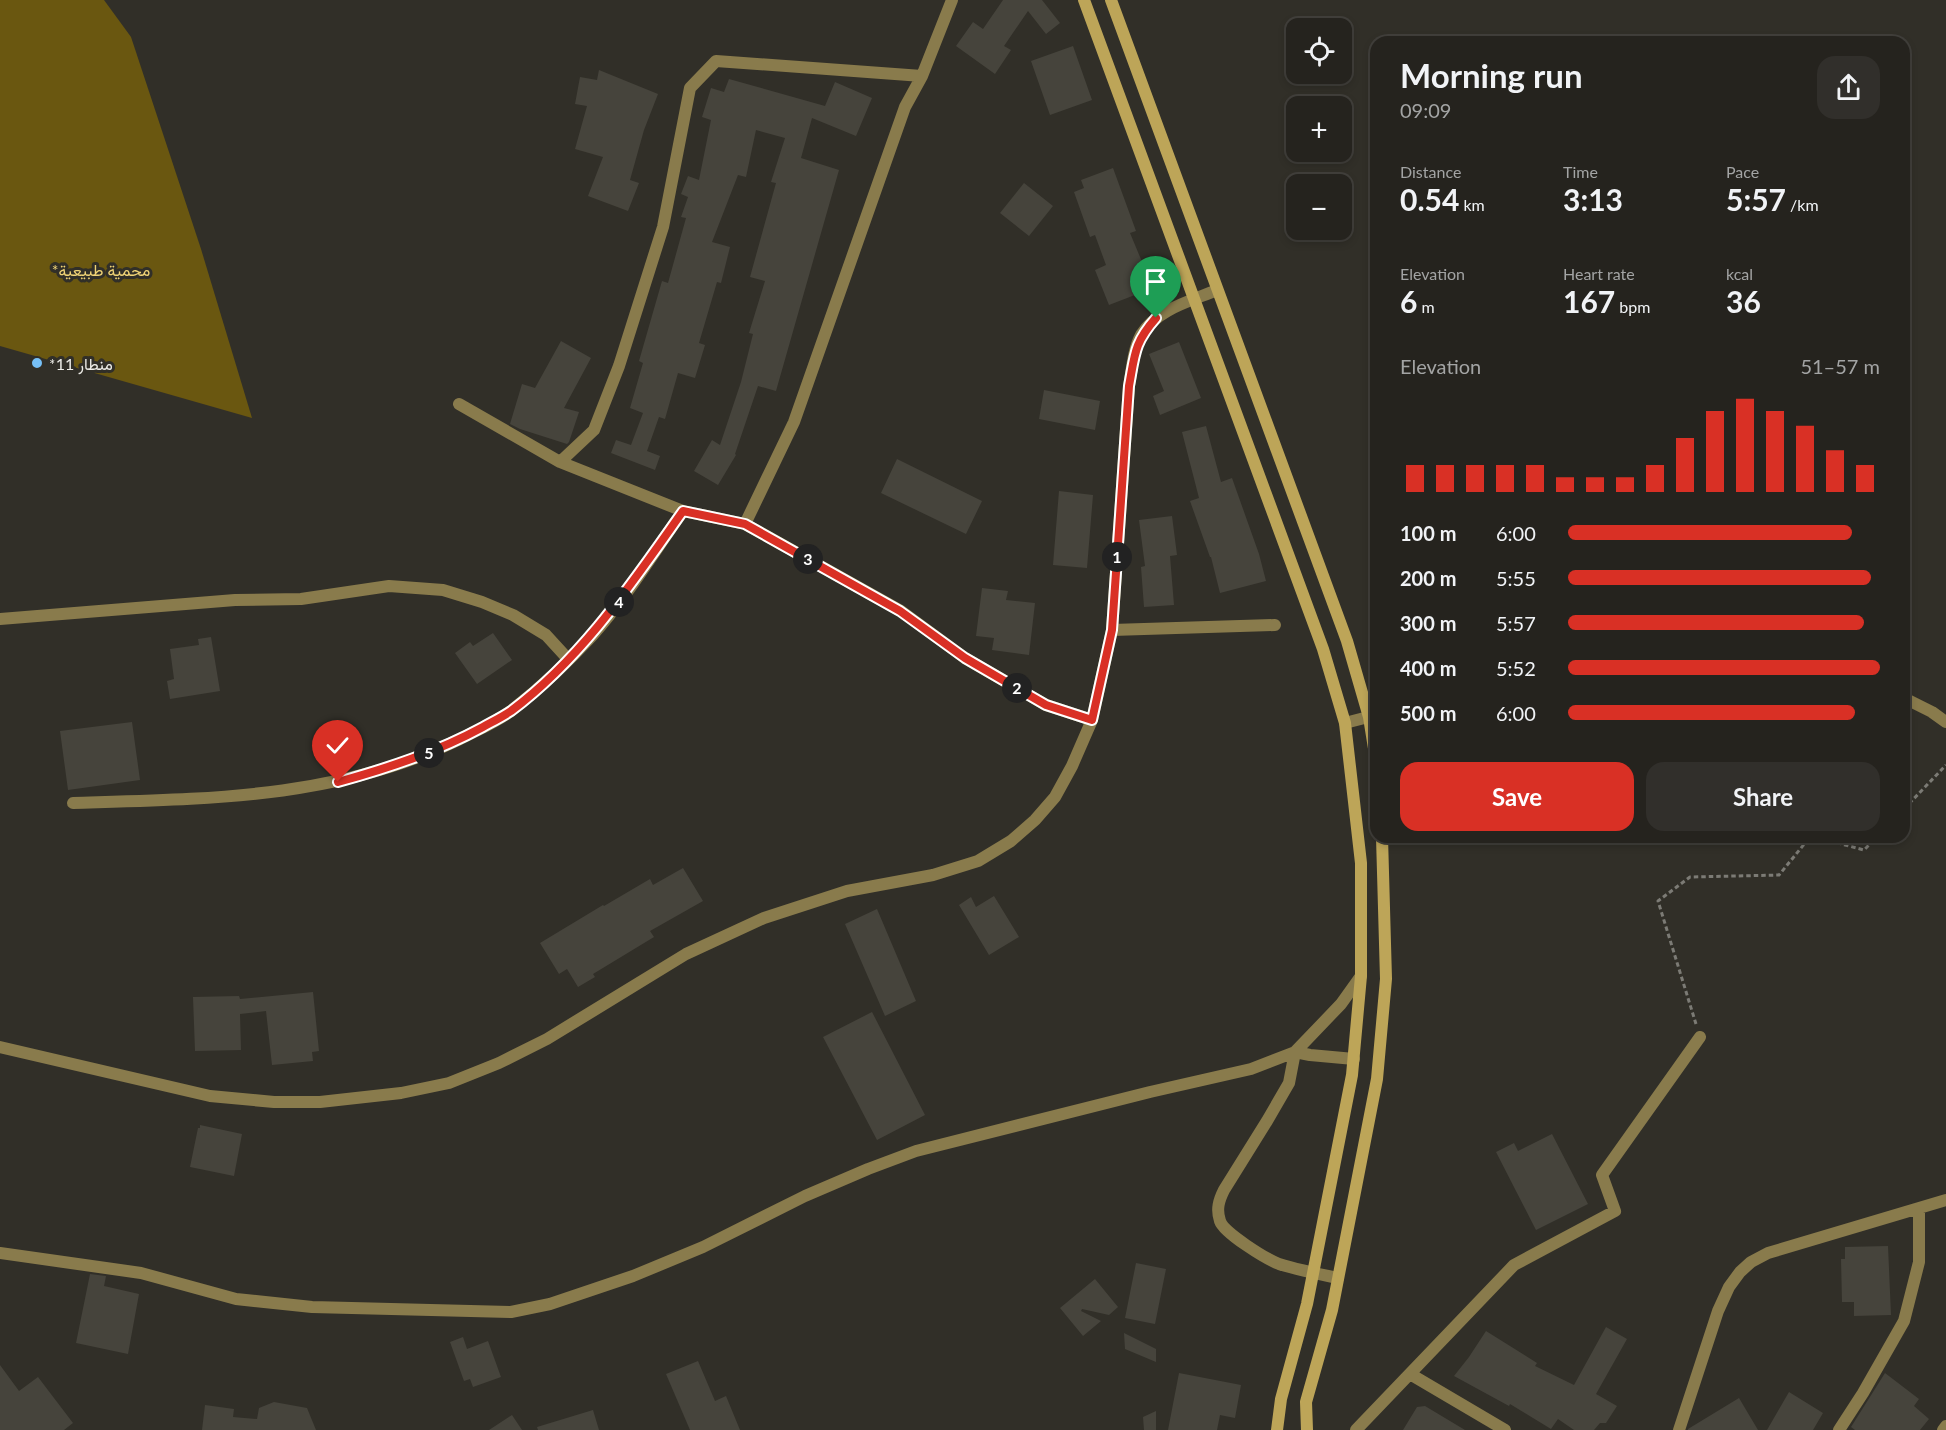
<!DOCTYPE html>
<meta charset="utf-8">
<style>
:root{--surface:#25231e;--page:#312f2b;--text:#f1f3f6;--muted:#a3a4a4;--line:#42403c;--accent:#d93025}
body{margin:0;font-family:Lato,Vazirmatn,sans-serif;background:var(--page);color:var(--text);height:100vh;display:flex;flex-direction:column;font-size:22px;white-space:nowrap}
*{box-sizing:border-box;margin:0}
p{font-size:20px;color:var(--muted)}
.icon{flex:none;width:33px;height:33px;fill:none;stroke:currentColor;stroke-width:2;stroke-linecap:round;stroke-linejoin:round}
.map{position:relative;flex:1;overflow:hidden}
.side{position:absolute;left:1370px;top:36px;width:540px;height:807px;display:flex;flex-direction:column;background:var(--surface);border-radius:18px;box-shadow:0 3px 9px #0003,0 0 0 2px var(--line)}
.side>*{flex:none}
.controls{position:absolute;left:1286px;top:18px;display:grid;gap:12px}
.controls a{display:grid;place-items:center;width:66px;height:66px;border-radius:12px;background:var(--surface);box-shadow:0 3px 9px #0003,0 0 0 2px var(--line);font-size:30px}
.pin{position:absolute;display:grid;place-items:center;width:51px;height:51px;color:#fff;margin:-62px -26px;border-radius:50% 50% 50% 0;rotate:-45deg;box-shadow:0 0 6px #0007}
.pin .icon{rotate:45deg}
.km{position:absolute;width:30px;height:30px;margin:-15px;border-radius:50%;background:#222;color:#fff;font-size:16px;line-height:30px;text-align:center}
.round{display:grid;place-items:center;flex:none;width:63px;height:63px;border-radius:18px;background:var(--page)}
.headline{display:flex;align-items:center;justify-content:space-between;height:102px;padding:0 30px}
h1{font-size:33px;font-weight:700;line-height:45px}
.metrics{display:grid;grid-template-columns:repeat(3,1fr);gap:9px;height:102px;padding:6px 30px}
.metrics div{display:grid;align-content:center}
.metrics b{font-size:30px;font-weight:700}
.metrics small{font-size:16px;font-weight:400}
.metrics p{font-size:16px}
.chart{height:168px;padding:12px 30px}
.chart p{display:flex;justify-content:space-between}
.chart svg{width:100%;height:108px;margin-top:6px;stroke:var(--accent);stroke-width:6}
.primary-button{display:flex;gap:12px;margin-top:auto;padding:12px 30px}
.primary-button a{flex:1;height:69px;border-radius:18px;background:var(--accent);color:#fff;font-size:24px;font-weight:700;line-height:69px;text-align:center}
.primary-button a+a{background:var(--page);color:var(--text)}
ul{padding:0 30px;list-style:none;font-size:20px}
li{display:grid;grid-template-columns:96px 72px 1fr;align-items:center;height:45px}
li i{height:15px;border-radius:8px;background:var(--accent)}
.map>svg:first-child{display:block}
.forest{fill:#6a5710}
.building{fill:#46443c}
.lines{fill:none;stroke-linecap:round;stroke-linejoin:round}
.path{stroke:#7c7b75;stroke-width:3;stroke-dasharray:4.5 3;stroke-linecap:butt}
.street{stroke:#897b4c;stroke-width:12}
.secondary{stroke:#bda558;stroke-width:12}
.route-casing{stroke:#fff;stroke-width:12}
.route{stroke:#d93025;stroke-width:8}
.poi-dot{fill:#76c0f7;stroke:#312f28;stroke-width:2}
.labels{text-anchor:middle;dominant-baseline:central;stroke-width:6;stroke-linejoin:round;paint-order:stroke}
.park-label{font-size:16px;fill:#f0d376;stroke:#312f28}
.poi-label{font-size:16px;fill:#edece7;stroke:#312f28;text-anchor:start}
</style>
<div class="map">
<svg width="1946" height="1430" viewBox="0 0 1946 1430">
<rect width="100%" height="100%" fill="#312f28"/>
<path class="forest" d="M0,0H104L131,37L201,249L252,418L0,346Z"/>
<path class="building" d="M1003,0H1042L1060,23L1046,34L1028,11L1004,46L1011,50L995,74L956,46L973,22L983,29Z
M1073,46L1092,100L1050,115L1031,61Z
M599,70L658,94L644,130L630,180L639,183L628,211L588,196L603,157L575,149L587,106L575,104L580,77L597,80Z
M729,79L825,106L835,82L872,98L856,136L812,118L801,158L839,170L776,391L758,386L735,454L736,455L718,485L694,471L712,440L720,445L741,382L753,334L749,333L765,281L750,277L776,183L771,182L785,138L756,130L746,177L738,175L712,242L730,247L721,283L717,282L699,343L705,345L695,378L678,373L665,419L659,417L647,451L660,456L655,470L611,453L616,440L631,445L643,413L630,408L643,363L639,361L662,281L668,283L686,218L681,217L688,197L681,194L688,176L699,180L711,120L702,117L711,88L724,92Z
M1113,168L1136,231L1130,233L1153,288L1109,305L1095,270L1106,265L1095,235L1090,237L1074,192L1084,188L1081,180Z
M1024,183L1053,206L1029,236L1000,213Z
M561,341L591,358L564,408L579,412L569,442L567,444L520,429L510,424L522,384L535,388Z
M1179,342L1201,398L1160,415L1153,396L1164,391L1149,354Z
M1044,390L1100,401L1095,430L1039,419Z
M1206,426L1221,482L1232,478L1259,554L1266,581L1220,593L1211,557H1210L1190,501L1199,498L1182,432Z
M897,459L982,501L966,534L881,493Z
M1059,491L1093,495L1087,568L1053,565Z
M1172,516L1177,555L1170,556L1174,605L1144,607L1141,567L1145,566L1139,520Z
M982,588L1008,591L1006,600L1035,603L1029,655L992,650L994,638L976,636Z
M493,633L512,660L477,684L455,653L470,642L473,646Z
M211,637L220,691L170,699L167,681L174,679L170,649L199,645L198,639Z
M132,722L140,780L68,790L60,731Z
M683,868L703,901L650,931L654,937L593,974L595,977L578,987L567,969L559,974L540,943L603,905L604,906L650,879L653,885Z
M994,896L1019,937L989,955L959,905L971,897L976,907Z
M877,909L916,1001L885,1016L845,924Z
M313,992L319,1051L312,1052L313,1061L272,1065L266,1011L240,1014L241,1050L195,1051L193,997L239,996L240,999Z
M872,1012L925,1115L877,1140L823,1037Z
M200,1125L242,1134L234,1176L190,1167L198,1128H200Z
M1552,1134L1588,1204L1536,1230L1496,1152L1514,1143L1518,1151Z
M1888,1246L1891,1315L1854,1316V1302H1842L1841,1259H1845V1247Z
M1136,1263L1166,1269L1155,1324L1125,1318Z
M90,1274L106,1276L104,1286L139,1294L128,1354L76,1343Z
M1095,1279L1118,1307L1109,1315L1082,1309L1081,1311L1101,1321L1083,1336L1060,1308Z
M1606,1327L1627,1339L1596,1394L1617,1406L1606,1423H1600L1594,1430H1574L1558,1419L1551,1429L1510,1404L1509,1406L1454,1376L1469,1357L1486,1331L1537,1363L1535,1366L1574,1385Z
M1124,1333L1156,1349V1362L1125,1349Z
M463,1337L467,1349L488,1341L501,1377L473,1387L470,1379L464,1381L450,1342Z
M698,1361L715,1401L726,1396L740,1430H690L666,1374Z
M0,1365L19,1391L38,1377L73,1423L64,1430H0Z
M1179,1373L1241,1385L1235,1418L1220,1415L1217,1430H1168Z
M1885,1373L1919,1399L1914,1406L1929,1419L1920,1430H1855L1851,1427Z
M1789,1392L1823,1413L1813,1430H1767Z
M1739,1398L1758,1430H1688V1429Z
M274,1402L307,1408L316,1430H202L205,1405L234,1409L233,1417L257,1419L259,1408Z
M1425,1406L1465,1430H1403L1417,1407Z
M593,1410L599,1430H538L537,1427Z
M1156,1411V1430H1144L1143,1417Z
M512,1415L522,1430H489Z"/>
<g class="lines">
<path class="path" d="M1904,809L1946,765
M1815,837L1864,850L1877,837
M1696,1024L1658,901L1690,877L1779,875L1810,837"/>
<path class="street" d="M952,0L922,76L905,107L794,422L745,524L901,611L965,658L1046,705L1092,720
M459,404L560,462L683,511L745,524
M560,462L594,430L619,366L663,227L690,88L716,61L922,76
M0,619L235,600L301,599L389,586L443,590L482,602L513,615L546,635L568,659
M1112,630L1275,625
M1904,698L1932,712L1946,722
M1345,723L1376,715
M73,803C206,799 338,799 460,739C477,730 497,722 512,710C540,688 568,662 592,636C626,598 654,552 683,511
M0,1047L210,1096L274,1102H320L401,1093L449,1083L499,1063L547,1039L686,954L764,918L847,891L933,875L978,861L1011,841L1035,820L1055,797L1072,766L1092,720L1112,630L1129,386C1132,370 1133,350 1141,335C1157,309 1191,301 1217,290
M1295,1052L1289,1083L1267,1121L1224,1190C1219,1200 1216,1209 1220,1221C1224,1233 1266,1259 1279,1264C1298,1270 1318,1274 1338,1278
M1295,1052L1310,1055L1354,1059
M0,1253L141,1273L236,1299L312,1307L511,1312L550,1304L633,1276L703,1247L805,1196L868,1169L916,1151L1150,1092L1251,1069L1295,1052L1341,1004L1361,976
M1410,1374L1505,1430
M1356,1430L1514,1265L1615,1211L1602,1175L1700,1037
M1679,1430L1718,1311L1729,1287L1740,1272L1751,1262L1768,1253L1946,1200
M1839,1430L1863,1393L1904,1321L1919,1262V1208
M1943,1430L1946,1426"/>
<path class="secondary" d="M1084,0L1323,649L1345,723L1361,863V976L1352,1075L1307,1304L1281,1399L1277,1430
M1111,0L1347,641L1369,717L1376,761
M1307,1430L1306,1402L1332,1310L1377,1079L1386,979L1382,837"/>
</g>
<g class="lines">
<defs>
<path id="route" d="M338,782C388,768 437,752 483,727C492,722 502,717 511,711C583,657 632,583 683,511L745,524L900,611L965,658L1046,705L1092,720L1112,630L1129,386C1135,354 1134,343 1156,318"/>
</defs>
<use href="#route" class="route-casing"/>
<use href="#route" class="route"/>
</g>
<circle class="poi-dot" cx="37" cy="363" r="6"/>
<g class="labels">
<g class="park-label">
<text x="101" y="269">*محمية طبيعية</text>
</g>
<g class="poi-label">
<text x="49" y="363">*منطار 11</text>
</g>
</g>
</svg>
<div class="controls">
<a><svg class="icon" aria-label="locate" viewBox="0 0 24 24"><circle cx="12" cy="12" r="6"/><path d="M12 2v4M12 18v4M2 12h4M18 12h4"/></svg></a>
<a>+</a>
<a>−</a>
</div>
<div class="pin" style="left:1156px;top:318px;background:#1e9e55"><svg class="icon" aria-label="arrive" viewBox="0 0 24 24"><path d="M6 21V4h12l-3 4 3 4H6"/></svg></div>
<div class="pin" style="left:338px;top:782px;background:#d93025"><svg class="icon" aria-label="check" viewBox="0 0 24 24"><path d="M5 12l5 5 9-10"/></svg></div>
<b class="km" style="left:1117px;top:557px">1</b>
<b class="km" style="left:1017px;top:688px">2</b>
<b class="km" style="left:808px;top:559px">3</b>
<b class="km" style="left:619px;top:602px">4</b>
<b class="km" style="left:429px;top:753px">5</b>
<section class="side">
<div class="headline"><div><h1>Morning run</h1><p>09:09</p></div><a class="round"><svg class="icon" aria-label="share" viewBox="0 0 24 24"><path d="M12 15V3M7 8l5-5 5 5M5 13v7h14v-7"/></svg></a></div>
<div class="metrics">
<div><p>Distance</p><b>0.54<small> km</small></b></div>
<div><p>Time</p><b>3:13</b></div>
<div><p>Pace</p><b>5:57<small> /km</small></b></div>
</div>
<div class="metrics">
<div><p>Elevation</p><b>6<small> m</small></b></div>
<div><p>Heart rate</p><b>167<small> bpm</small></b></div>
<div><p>kcal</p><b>36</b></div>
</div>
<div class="chart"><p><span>Elevation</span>51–57 m</p>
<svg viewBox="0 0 160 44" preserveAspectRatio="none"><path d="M5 44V33M15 44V33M25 44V33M35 44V33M45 44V33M55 44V38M65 44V38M75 44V38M85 44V33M95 44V22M105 44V11M115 44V6M125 44V11M135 44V17M145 44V27M155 44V33"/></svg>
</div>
<ul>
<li><b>100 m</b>6:00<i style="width:91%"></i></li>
<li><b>200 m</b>5:55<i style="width:97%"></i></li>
<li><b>300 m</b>5:57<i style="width:95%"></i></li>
<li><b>400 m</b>5:52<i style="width:100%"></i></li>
<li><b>500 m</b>6:00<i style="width:92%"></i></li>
</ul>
<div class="primary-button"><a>Save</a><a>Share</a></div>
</section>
</div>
